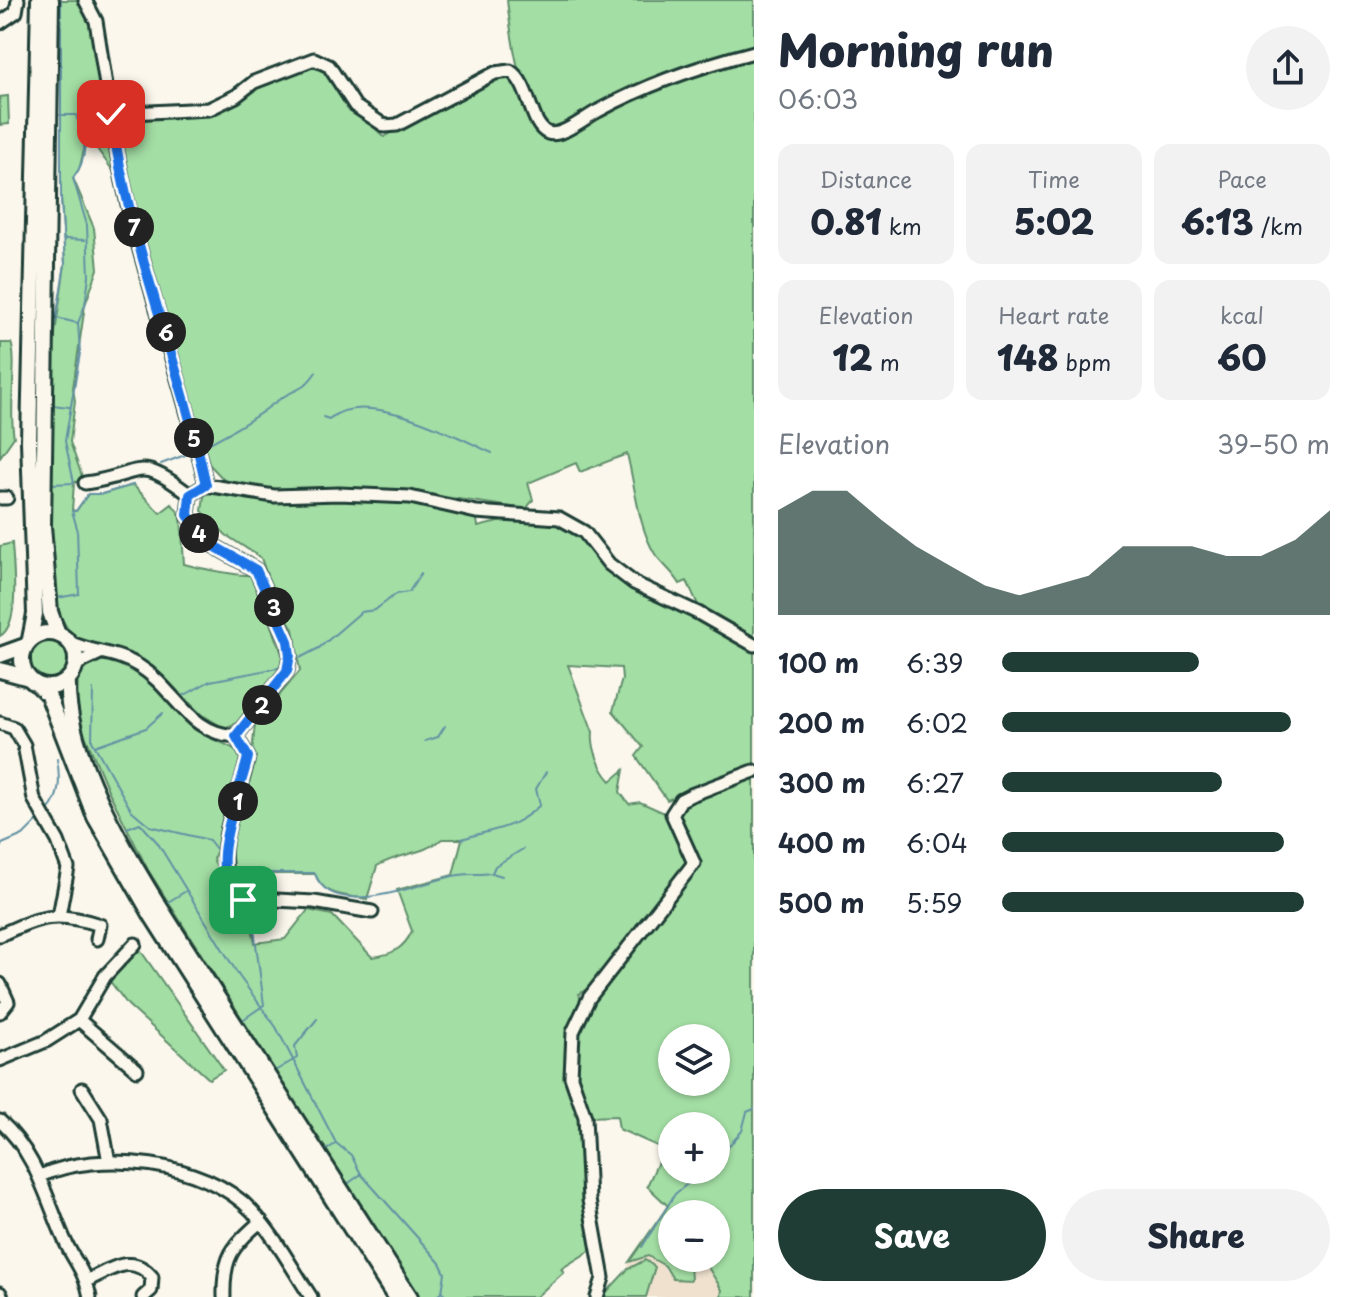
<!DOCTYPE html>
<meta charset="utf-8">
<style>
:root{--surface:#fff;--page:#f2f2f3;--text:#1f2937;--muted:#747a83;--accent:#1f3d34}
body{margin:0;font-family:"Playpen Sans",sans-serif;background:var(--page);color:var(--text);height:100vh;display:flex;flex-direction:column;font-size:30px;white-space:nowrap}
*{box-sizing:border-box;margin:0}
p{font-size:26px;color:var(--muted)}
.icon{flex:none;width:44px;height:44px;fill:none;stroke:currentColor;stroke-width:2;stroke-linecap:round;stroke-linejoin:round}
.map{position:relative;flex:1;overflow:hidden}
.details{display:flex;flex-direction:column;background:var(--surface);width:600px}
.details>*{flex:none}
.controls{position:absolute;left:658px;top:1024px;display:grid;gap:16px}
.controls a{display:grid;place-items:center;width:72px;height:72px;border-radius:50%;background:var(--surface);box-shadow:0 2px 6px #0004;font-size:40px}
.pin{position:absolute;display:grid;place-items:center;width:68px;height:68px;color:#fff;margin:-34px;border-radius:16px;box-shadow:0 4px 12px #0006}
.km{position:absolute;width:40px;height:40px;margin:-20px;border-radius:50%;background:#222;color:#fff;font-size:22px;line-height:40px;text-align:center}
.round{display:grid;place-items:center;flex:none;width:84px;height:84px;border-radius:42px;background:var(--page)}
.summary{display:flex;align-items:center;justify-content:space-between;height:136px;padding:0 24px}
h1{font-size:44px;font-weight:800;line-height:60px}
.stats{display:grid;grid-template-columns:repeat(3,1fr);gap:12px;height:136px;padding:8px 24px}
.stats div{display:grid;align-content:center;border-radius:16px;background:var(--page);text-align:center}
.stats b{font-size:34px;font-weight:800}
.stats small{font-size:22px;font-weight:400}
.stats p{font-size:22px}
.chart{height:224px;padding:16px 24px}
.chart p{display:flex;justify-content:space-between}
.chart svg{width:100%;height:144px;margin-top:8px;fill:var(--accent);opacity:.7}
.button{display:flex;gap:16px;margin-top:auto;padding:16px 24px}
.button a{flex:1;height:92px;border-radius:48px;background:var(--accent);color:#fff;font-size:32px;font-weight:800;line-height:92px;text-align:center}
.button a+a{background:var(--page);color:var(--text)}
ul{padding:0 24px;list-style:none;font-size:26px}
li{display:grid;grid-template-columns:128px 96px 1fr;align-items:center;height:60px}
li i{height:20px;border-radius:10px;background:var(--accent)}
main{display:flex;flex:1;min-height:0}
.map>svg:first-child{display:block}
.built{fill:#efe1cd}
.green{fill:#a3dea4;stroke:#618e6c;stroke-width:2;fill-rule:evenodd}
.lines{fill:none;stroke-linecap:round;stroke-linejoin:round}
.stream{stroke:#6391a4;stroke-width:2}
.minor-casing{stroke:#1f3d34;stroke-width:17}
.major-casing{stroke:#1f3d34;stroke-width:20}
.minor{stroke:#fbf7ec;stroke-width:11}
.major{stroke:#fbf7ec;stroke-width:14}
.route-casing{stroke:#fff;stroke-width:16}
.route{stroke:#1a73e8;stroke-width:10}
</style>
<main>
<div class="map">
<svg width="754" height="1297" viewBox="0 0 754 1297">
<rect width="100%" height="100%" fill="#fbf7ec"/>
<filter id="ink" filterUnits="userSpaceOnUse"><feTurbulence type="fractalNoise" baseFrequency=".0125" numOctaves="2"/><feDisplacementMap in="SourceGraphic" scale="16" xChannelSelector="R" yChannelSelector="G"/><feConvolveMatrix kernelMatrix="1 2 1 2 8 2 1 2 1" color-interpolation-filters="sRGB"/></filter>
<g filter="url(#ink)">
<path class="built" d="M641,1256L655,1258L673,1279L690,1280L689,1265L706,1264L722,1291L721,1297H646L649,1290L637,1263L628,1269L629,1262Z"/>
<path class="green" d="M61,0H79L91,19L116,175L92,142H86L79,170L73,178L94,228L98,269L85,305L73,388L75,401L70,442L83,479L74,483L72,510L76,511L88,494H102L133,485L160,513L172,504L181,516L184,564C199,568 242,577 254,575L283,657L276,679L245,720L224,728L201,714L152,666L124,653L83,641L70,633L59,614L51,532L49,468L52,354L65,264L61,198Z
M507,0H754V48L597,106L555,130C519,114 511,34 507,0Z
M754,55V640L699,607L687,581L680,584C673,572 662,564 655,554C638,527 635,485 627,454L580,472L576,463L528,483L533,500L526,509L411,492H277L228,484L207,462L130,184L116,117L214,112L228,107L257,84L315,63L322,65L339,93L384,137L421,114L503,74L515,78L545,138L664,83Z
M8,96L9,124L0,125V97Z
M1,343H11C18,360 8,410 14,437L0,457Z
M214,490L279,501L394,499L440,507L477,519L478,527C539,511 562,515 604,561C615,572 626,586 641,593C676,607 717,629 754,649V768L667,800L636,756L643,747L613,711L622,679L621,668L568,665L593,732C591,748 601,771 611,781L624,770L620,792L629,804L640,802L667,814L690,861L596,983L579,994L581,1001L566,1050L567,1073L583,1127L593,1249L561,1269L564,1272L536,1297H418L148,870L108,790L77,716L78,675C125,623 162,705 194,729C209,740 229,743 243,755L244,762L223,837L213,859L240,913L251,922L255,943L285,939L308,910L332,915L372,957C391,955 404,949 412,931L397,890L453,875L462,839H442C421,856 400,852 377,866L367,899C346,895 323,897 315,874H230L229,839L250,772L255,724L300,671L293,629L273,593L261,558L226,535L202,511L204,496Z
M12,543C13,565 21,624 0,636V546Z
M28 660a20 20 0 1 1 40 0a20 20 0 1 1-40 0Z
M754,775V1297H721L722,1290L706,1264L690,1265L691,1280L673,1279L665,1266L648,1256L629,1262L668,1206L647,1186L664,1149L619,1129L617,1116L588,1117L575,1083V1036L583,1013L664,911L697,860C694,842 681,833 677,812L686,802ZM672,1038H716V1082H672ZM672,1126H716V1170H672ZM672,1214H716V1258H672Z
M136,944L224,1070L209,1079L128,1005L109,980Z
M645,1260L655,1267L646,1297H602L628,1269Z"/>
<g class="lines">
<path class="stream" d="M77,119L95,117
M65,239L85,240
M57,318L77,323
M55,326L65,264L61,198V0
M52,405L69,407
M323,417L329,419C365,387 455,436 492,453
M202,447C229,433 253,420 277,401C294,388 302,393 316,372
M161,464L193,452
M51,484L74,483L65,441L80,353L78,323L85,305L89,276L87,225L73,178C90,156 85,139 76,115H60
M57,598L79,594L77,528L72,511H76L88,494H102L133,485
M292,662L319,648L361,612L375,610L396,594L409,592L421,573
M93,690L92,741L131,810L150,826L209,840L220,854
M183,696L210,681L283,667
M425,741L438,737L445,726
M95,746L146,728L163,713
M48,810C61,797 60,777 57,759
M127,828L140,823L157,842L239,976L276,1027L336,1143L351,1155L361,1174L440,1263L445,1273L442,1292L446,1297
M462,839C495,828 512,831 540,805L536,789L546,772
M0,849L2,844L23,835L39,819
M230,873H315C330,921 416,885 449,877C462,873 478,875 492,873L495,866L523,849
M492,873L502,876
M168,902L186,891
M241,1021L264,1005L254,929
M273,1072L297,1058L295,1046L317,1019
M325,1151L335,1144
M716,1161L742,1131L747,1112L754,1109
M346,1185L360,1175
M642,1247L675,1194L704,1170
M435,1297L441,1293"/>
<defs>
<path id="minor" d="M85,0L96,21C108,95 117,170 138,243C160,324 188,403 206,485
M0,23L16,12L18,0
M111,114L209,109L236,96L254,82L314,59L329,66L355,106L385,126L397,125L495,73L510,71C531,84 529,125 548,133C561,138 586,117 598,111C647,84 700,66 754,52
M85,483C144,475 136,453 190,495
M0,498H7
M69,642C92,653 117,652 139,666C176,689 188,734 236,736L287,671L290,655L288,641L256,570L207,542L188,515L190,495L206,485L274,496L339,494L410,497L476,512L559,518L584,532L609,564L634,583L698,613L754,645
M75,665L100,653
M0,723L14,728L24,745L34,799L58,841L68,868L59,916
M236,736L248,757C239,803 206,856 238,898L314,902L372,912
M0,935C41,916 56,911 100,925L97,939
M0,984L8,1002L0,1012
M79,1020L137,1070
M0,1060L46,1041L79,1020L105,976L135,944
M82,1089L101,1119L109,1162
M0,1121C36,1153 46,1198 65,1241C75,1263 85,1271 90,1297
M40,1176C100,1149 205,1161 252,1211C275,1236 292,1268 311,1297
M86,1281C110,1270 132,1252 152,1277L151,1290L143,1297
M0,1293L2,1297
M224,1297C223,1256 232,1247 261,1221
M597,1297L603,1278L589,1200L585,1117L571,1077L573,1032L589,998L694,863L672,814L681,800L691,795L754,771"/>
<path id="major" d="M51,0L43,526L50,612L58,634
M22 660a27 27 0 1 1 54 0a27 27 0 1 1-54 0Z
M30,639L35,614L29,441L39,0
M0,655L25,646
M0,670L29,678
M68,679C63,775 169,919 219,1000C282,1099 347,1198 410,1297
M38,685L48,695L95,817L152,916L395,1297"/>
</defs>
<use href="#minor" class="minor-casing"/>
<use href="#major" class="major-casing"/>
<use href="#minor" class="minor"/>
<use href="#major" class="major"/>
</g>
</g>
<g class="lines" filter="url(#ink)">
<defs>
<path id="route" d="M111,114C128,240 179,360 206,485L190,495L188,515L207,542L256,570L288,641L290,655L287,671L236,736L248,757C241,791 200,881 243,900"/>
</defs>
<use href="#route" class="route-casing"/>
<use href="#route" class="route"/>
</g>
</svg>
<div class="controls">
<a><svg class="icon" aria-label="layers" viewBox="0 0 24 24"><path d="M12 4l9 5-9 5-9-5zM3 14l9 5 9-5"/></svg></a>
<a>+</a>
<a>−</a>
</div>
<div class="pin" style="left:243px;top:900px;background:#1e9e55"><svg class="icon" aria-label="arrive" viewBox="0 0 24 24"><path d="M6 21V4h12l-3 4 3 4H6"/></svg></div>
<div class="pin" style="left:111px;top:114px;background:#d93025"><svg class="icon" aria-label="check" viewBox="0 0 24 24"><path d="M5 12l5 5 9-10"/></svg></div>
<b class="km" style="left:238px;top:801px">1</b>
<b class="km" style="left:262px;top:705px">2</b>
<b class="km" style="left:274px;top:607px">3</b>
<b class="km" style="left:199px;top:533px">4</b>
<b class="km" style="left:194px;top:438px">5</b>
<b class="km" style="left:166px;top:332px">6</b>
<b class="km" style="left:134px;top:227px">7</b>
</div>
<section class="details">
<div class="summary"><div><h1>Morning run</h1><p>06:03</p></div><a class="round"><svg class="icon" aria-label="share" viewBox="0 0 24 24"><path d="M12 15V3M7 8l5-5 5 5M5 13v7h14v-7"/></svg></a></div>
<div class="stats">
<div><p>Distance</p><b>0.81<small> km</small></b></div>
<div><p>Time</p><b>5:02</b></div>
<div><p>Pace</p><b>6:13<small> /km</small></b></div>
</div>
<div class="stats">
<div><p>Elevation</p><b>12<small> m</small></b></div>
<div><p>Heart rate</p><b>148<small> bpm</small></b></div>
<div><p>kcal</p><b>60</b></div>
</div>
<div class="chart"><p><span>Elevation</span>39–50 m</p>
<svg viewBox="0 0 160 44" preserveAspectRatio="none"><path d="M0 44V12L10 6L20 6L30 15L40 23L50 29L60 35L70 38L80 35L90 32L100 23L110 23L120 23L130 26L140 26L150 21L160 12V44z"/></svg>
</div>
<ul>
<li><b>100 m</b>6:39<i style="width:60%"></i></li>
<li><b>200 m</b>6:02<i style="width:88%"></i></li>
<li><b>300 m</b>6:27<i style="width:67%"></i></li>
<li><b>400 m</b>6:04<i style="width:86%"></i></li>
<li><b>500 m</b>5:59<i style="width:92%"></i></li>
</ul>
<div class="button"><a>Save</a><a>Share</a></div>
</section>
</main>
